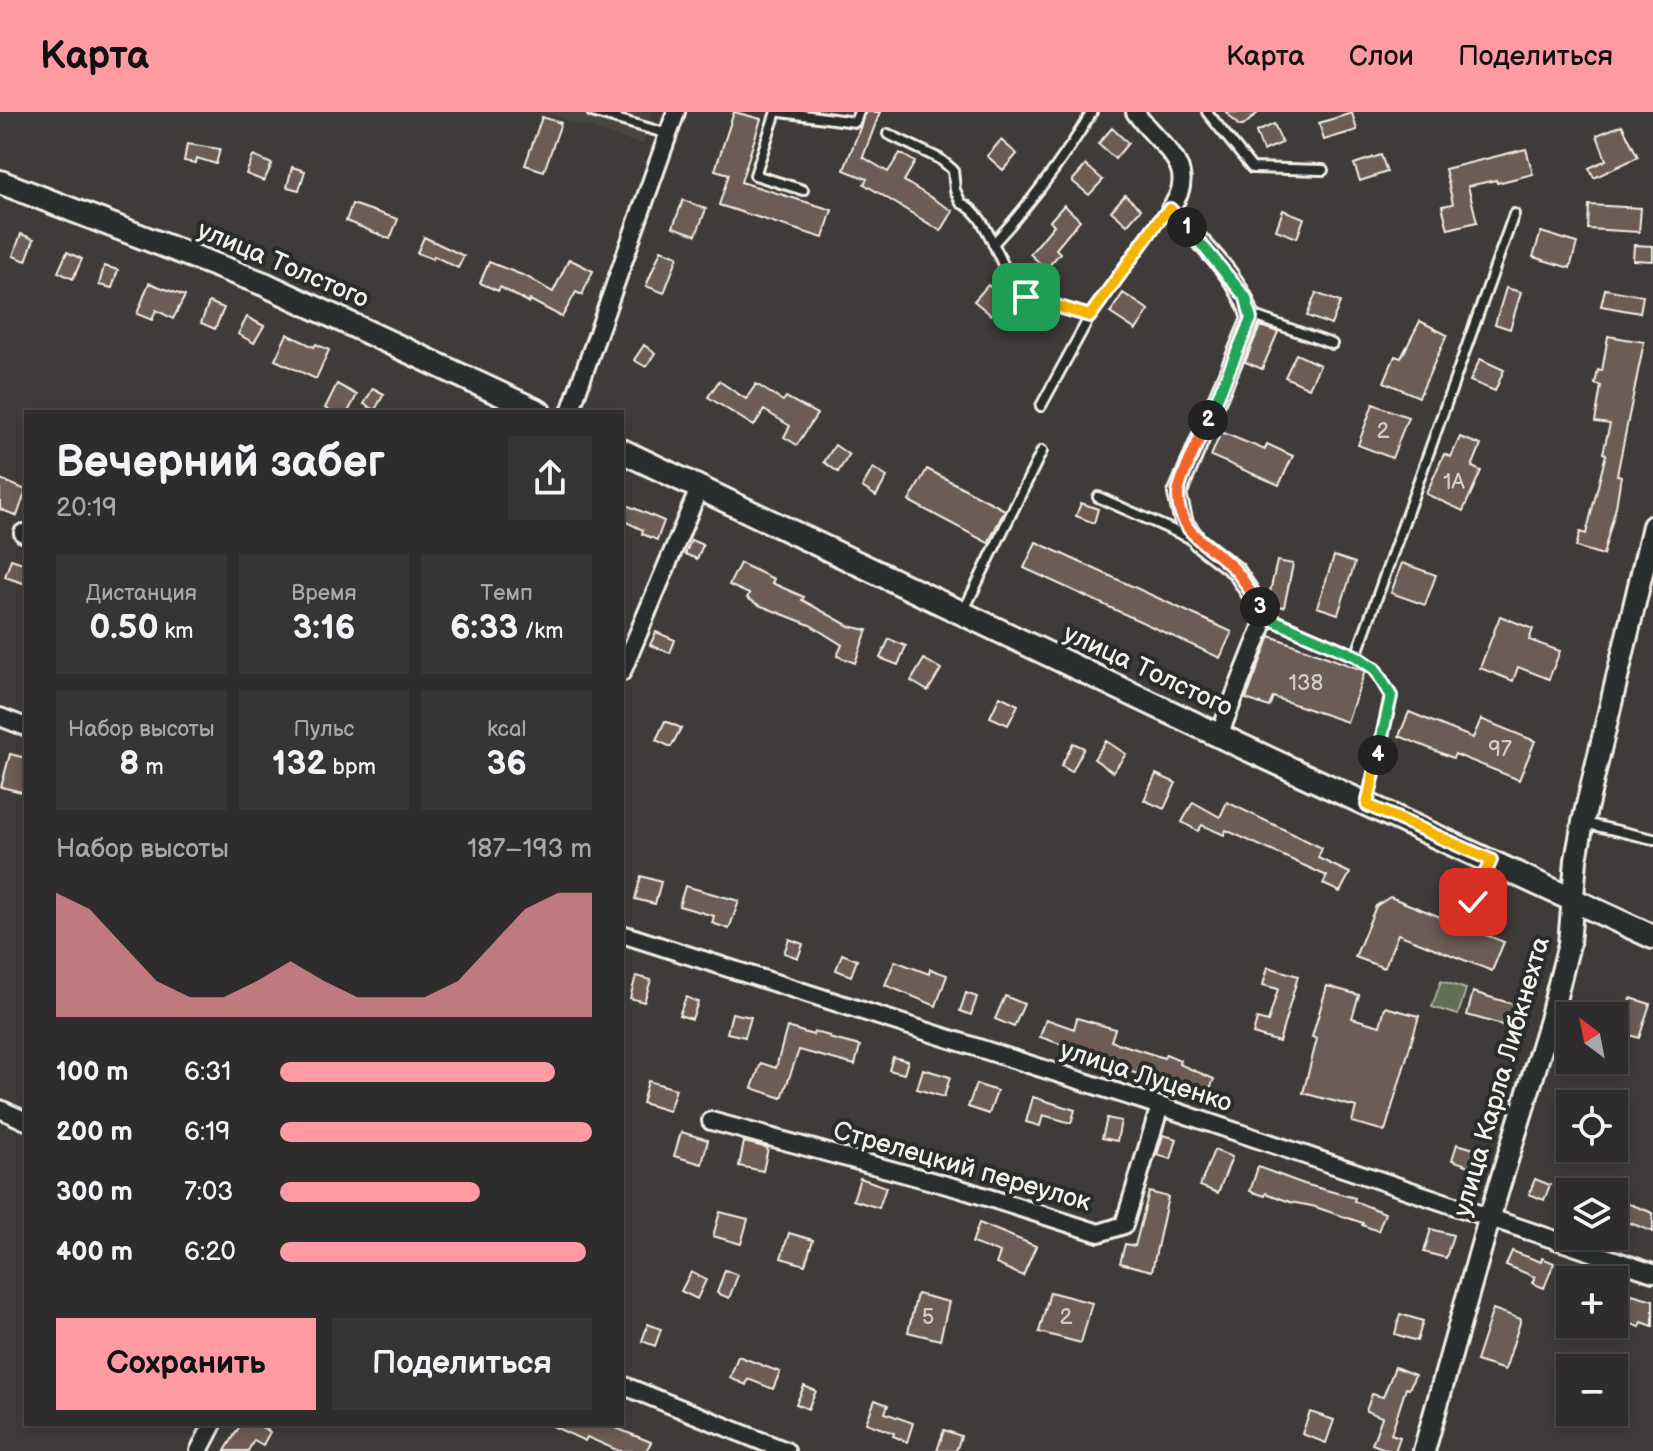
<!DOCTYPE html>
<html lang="ru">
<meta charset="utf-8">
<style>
:root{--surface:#2e2c2c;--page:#363434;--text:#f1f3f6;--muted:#a7a7a9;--line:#494848;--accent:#ff9aa2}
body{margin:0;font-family:"Balsamiq Sans",sans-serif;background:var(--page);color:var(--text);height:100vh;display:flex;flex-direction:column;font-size:30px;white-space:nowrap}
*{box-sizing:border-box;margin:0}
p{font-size:26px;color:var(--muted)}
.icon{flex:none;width:44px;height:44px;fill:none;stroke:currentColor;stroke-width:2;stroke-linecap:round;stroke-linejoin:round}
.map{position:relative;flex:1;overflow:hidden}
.panel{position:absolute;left:24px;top:298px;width:600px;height:1016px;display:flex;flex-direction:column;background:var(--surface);border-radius:0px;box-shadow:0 4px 12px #0003,0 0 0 2px var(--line)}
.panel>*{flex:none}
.needle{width:52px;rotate:328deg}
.controls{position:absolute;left:1556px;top:890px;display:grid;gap:16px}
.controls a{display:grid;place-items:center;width:72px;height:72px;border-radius:0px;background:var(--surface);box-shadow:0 4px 12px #0003,0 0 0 2px var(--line);font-size:40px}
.pin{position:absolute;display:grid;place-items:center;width:68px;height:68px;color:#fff;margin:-34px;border-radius:16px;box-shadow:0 4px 12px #0006}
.km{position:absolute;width:40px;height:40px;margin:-20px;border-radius:50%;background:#222;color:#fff;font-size:22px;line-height:40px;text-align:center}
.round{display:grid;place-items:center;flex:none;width:84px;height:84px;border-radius:0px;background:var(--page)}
.overview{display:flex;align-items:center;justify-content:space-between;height:136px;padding:0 32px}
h1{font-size:44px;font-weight:800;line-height:60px}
.metrics{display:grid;grid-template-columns:repeat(3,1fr);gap:12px;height:136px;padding:8px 32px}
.metrics div{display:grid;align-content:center;border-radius:0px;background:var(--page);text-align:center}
.metrics b{font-size:34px;font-weight:800}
.metrics small{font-size:22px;font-weight:400}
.metrics p{font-size:22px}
.chart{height:224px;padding:16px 32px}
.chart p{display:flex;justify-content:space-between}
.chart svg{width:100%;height:144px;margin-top:8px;fill:var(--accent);opacity:.7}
.primary-button{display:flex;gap:16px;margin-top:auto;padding:16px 32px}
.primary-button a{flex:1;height:92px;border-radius:0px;background:var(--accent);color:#111;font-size:32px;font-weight:800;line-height:92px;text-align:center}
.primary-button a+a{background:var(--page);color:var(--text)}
ul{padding:0 32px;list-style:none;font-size:26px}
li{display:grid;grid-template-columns:128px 96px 1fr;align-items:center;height:60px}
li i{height:20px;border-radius:10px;background:var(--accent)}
header{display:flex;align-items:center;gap:48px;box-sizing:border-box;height:112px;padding:0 40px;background:var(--accent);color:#111}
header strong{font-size:38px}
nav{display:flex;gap:44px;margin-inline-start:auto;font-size:28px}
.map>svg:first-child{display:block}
.built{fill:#4c4543}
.green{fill:#626e55;stroke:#abb09e;stroke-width:2}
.building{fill:#6d5c57;stroke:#f4f1e8;stroke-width:2}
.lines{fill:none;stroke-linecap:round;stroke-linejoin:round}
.service-casing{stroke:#f4f1e8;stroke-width:14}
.minor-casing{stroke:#f4f1e8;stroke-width:22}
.tertiary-casing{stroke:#f4f1e8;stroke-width:26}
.secondary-casing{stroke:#f4f1e8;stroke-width:28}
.service{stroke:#2a2d2e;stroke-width:8}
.minor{stroke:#2a2d2e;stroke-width:16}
.tertiary{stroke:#2a2d2e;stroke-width:20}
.secondary{stroke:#2a2d2e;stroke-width:22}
.split-1-casing{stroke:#fff;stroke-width:16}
.split-2-casing{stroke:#fff;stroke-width:16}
.split-3-casing{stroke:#fff;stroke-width:16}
.split-4-casing{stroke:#fff;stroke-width:16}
.split-5-casing{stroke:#fff;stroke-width:16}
.split-1{stroke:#f5b400;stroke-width:10}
.split-2{stroke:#22a559;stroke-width:10}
.split-3{stroke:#f0652b;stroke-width:10}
.split-4{stroke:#22a559;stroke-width:10}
.split-5{stroke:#f5b400;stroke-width:10}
.labels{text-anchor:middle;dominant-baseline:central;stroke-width:8;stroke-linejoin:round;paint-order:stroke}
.number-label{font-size:22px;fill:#d2ccc4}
.street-label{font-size:26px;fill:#f4f1e8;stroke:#2a2d2e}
</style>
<header>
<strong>Карта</strong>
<nav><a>Карта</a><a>Слои</a><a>Поделиться</a></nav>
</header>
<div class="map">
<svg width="1653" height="1339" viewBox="0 0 1653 1339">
<rect width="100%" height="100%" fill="#3e3b3a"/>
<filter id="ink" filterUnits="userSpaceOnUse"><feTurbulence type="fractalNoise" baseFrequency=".0125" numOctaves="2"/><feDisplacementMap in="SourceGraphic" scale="16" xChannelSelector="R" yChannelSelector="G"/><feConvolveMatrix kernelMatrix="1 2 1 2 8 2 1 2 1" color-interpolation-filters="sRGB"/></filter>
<g filter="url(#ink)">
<path class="built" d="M540,0H653L643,33Z"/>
<path class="green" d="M1441,869L1466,877L1458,903L1432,895Z"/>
<path class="building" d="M734,0L761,7L741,70L832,98L823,126L719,93L729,62L715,58Z
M866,0H880L863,45L888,60L900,41L915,50L904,69L953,99L941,119L864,72L867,67L844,58Z
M1226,0H1259L1243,14H1239Z
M1352,1L1357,18L1324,28L1319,11Z
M542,5L561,11L544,59L525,53Z
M1274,12L1282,31L1263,39L1256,20Z
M1622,13L1638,45L1594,66L1589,56L1606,48L1597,23Z
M1112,16L1128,31L1115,47L1098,32Z
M1001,28L1017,42L1003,58L987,44Z
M187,32L220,37L216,52L197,46L196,51L184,49Z
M1526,37L1533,62L1497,71L1496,68L1468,74L1477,110L1448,117L1442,94L1453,92L1445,57Z
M1381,43L1387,60L1360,69L1354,52Z
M253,44L272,52L264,69L246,62Z
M1086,53L1103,68L1089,83L1072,69Z
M292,55L305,59L299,78L287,75Z
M1125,83L1141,97L1127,113L1111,99Z
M683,88L706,97L696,123L673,115Z
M352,92L398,107L390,127L346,109Z
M1064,93L1080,108L1056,137L1060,141L1046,157L1030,142L1054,113L1050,109Z
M1589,93L1641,96L1639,120L1588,117Z
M1283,98L1304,106L1297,126L1276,118Z
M1541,120L1577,131L1570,156L1533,145Z
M21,122L34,127L26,149L13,144Z
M424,125L464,144L458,156L434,144L433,147L417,141Z
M1634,133L1653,134V149L1633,148Z
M661,138L678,144L664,181L646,174Z
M67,140L82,147L73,167L58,160Z
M569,147L593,159L582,183L576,180L562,205L530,188L529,191L500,175L498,179L480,171L489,150L527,165L553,180Z
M104,154L118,158L112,176L99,173Z
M149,171L185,184L173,207L156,198L152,208L137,202Z
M988,173L1005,187L991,203L974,189Z
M1506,176L1521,180L1510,217L1495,212Z
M1605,177L1643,184L1640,201L1601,194Z
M1123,181L1149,198L1136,218L1110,201Z
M1316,181L1340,190L1331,213L1307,204Z
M209,190L224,196L215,217L201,211Z
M247,205L264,214L254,231L238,222Z
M1420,209L1447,223L1419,285L1384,270L1395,244L1401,246Z
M1260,214L1278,220L1262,257L1245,250Z
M287,222L314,235L316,232L329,238L316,267L275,248Z
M1608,224L1644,230L1617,363L1621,364L1616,395L1603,443L1576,435L1580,420L1586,422L1606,342L1603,341L1610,312L1595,310L1601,274L1595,272L1598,258L1602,259Z
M644,233L655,241L646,255L634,248Z
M1296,242L1320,253L1309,276L1285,265Z
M1480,247L1504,258L1495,279L1470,269Z
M719,269L746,287L756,272L783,289L786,285L817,302L797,333L784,325L790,314L764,298L754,314L708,285Z
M337,272L357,283L348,300H332L325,296Z
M373,276L384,282L375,298L364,292Z
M1373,292L1408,305L1392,346L1358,333Z
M1221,320L1265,338L1267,332L1293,344L1279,373L1211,344Z
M1460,325L1481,333L1472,355L1481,359L1463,399L1426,382L1444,342L1451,345Z
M835,333L849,343L838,360L824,350Z
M873,356L887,365L876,384L862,375Z
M927,357L1005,398L988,431L909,389Z
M0,367L26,378L17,404L0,397Z
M622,391L664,409L657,428L642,422L643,418L622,408Z
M1081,391L1098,397L1094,411L1076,404Z
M691,428L703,433L697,447L685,442Z
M1036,430L1232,520L1220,546L1024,456Z
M1334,444L1355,451L1338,502L1317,495Z
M11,447L26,452V472L5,465Z
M1277,449L1293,452L1284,495L1271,493L1268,489Z
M740,451L774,467L772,471L804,485L802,488L849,514L867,518L855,551L837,544L842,533L810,513L759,493L747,486L749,482L729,473Z
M1402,451L1436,463L1425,493L1391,481Z
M1500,504L1533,517L1529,528L1560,539L1549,567L1518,555L1513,569L1480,556Z
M656,520L675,528L670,541L650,533Z
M1270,524L1365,559L1347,610L1273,585L1269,595L1246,587Z
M889,527L906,534L898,553L880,546Z
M924,547L941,557L928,579L911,569Z
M1000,584L1018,593L1008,613L990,605Z
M1409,600L1473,626L1481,607L1535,629L1519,668L1455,642L1453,646L1399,624Z
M665,609L681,616L671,635L656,628Z
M1106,629L1126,642L1113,660L1094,647Z
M1073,631L1084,636L1072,660L1061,654Z
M10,642L26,646V681L1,675Z
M1156,662L1176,671L1164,697L1144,688Z
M1193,690L1220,705L1227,690L1322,736L1318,746L1350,761L1340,780L1323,772L1327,764L1226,718L1224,723L1202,713L1198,719L1182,710Z
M641,764L661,770L655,792L635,787Z
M685,774L739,789L729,817L712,811L714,804L679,794Z
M1390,785L1504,830L1492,859L1398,822L1384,856L1355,845L1376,794Z
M789,827L803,832L798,846L784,841Z
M842,842L857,848L851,864L836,858Z
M895,849L929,862L930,857L947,863L936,894L885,873Z
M1268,855L1298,864L1279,930L1253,922L1257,907L1268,910L1278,877L1263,873Z
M636,864L651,868L644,890L630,886Z
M1327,874L1359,883L1352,906L1380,914L1385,895L1419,904L1385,1019L1352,1010L1356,995L1303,981L1317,927L1312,925Z
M1473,880L1516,893L1509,915L1467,903Z
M966,881L977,885L971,903L960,899Z
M1005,884L1024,892L1014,915L995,907Z
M686,885L698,890L692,907L679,903Z
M1631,886L1650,892L1639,926L1620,920Z
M732,901L751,905L745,925L727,921Z
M1077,906L1115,917L1111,929L1164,946L1166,942L1180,948L1179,952L1214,967L1207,984L1140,957L1138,962L1122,957L1123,954L1068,937L1069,935L1040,925L1046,907L1074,917Z
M787,915L813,923L814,920L830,924L829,926L860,934L855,953L799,938L782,986L752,976L761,951L776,956Z
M893,945L908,949L904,962L889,958Z
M923,957L950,965L944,985L917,977Z
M648,969L676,977L669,999L642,991Z
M976,972L997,979L989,1002L968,995Z
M1033,985L1075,998L1071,1011L1043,1003L1040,1014L1026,1010Z
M1107,1006L1121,1009L1117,1029L1102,1026Z
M681,1020L708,1028L702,1052L674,1044Z
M1163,1023L1177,1027L1171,1047L1157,1043Z
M744,1030L768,1036L763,1059L739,1054Z
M1457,1032L1478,1038L1472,1055L1452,1048Z
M1214,1038L1232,1045L1218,1081L1200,1074Z
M1258,1055L1304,1072L1355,1086L1354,1089L1385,1101L1378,1119L1362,1113L1363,1111L1312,1094L1290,1090L1266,1081L1265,1084L1250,1079Z
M860,1066L886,1075L879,1096L853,1088Z
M1535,1067L1550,1073L1544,1088L1529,1082Z
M1149,1080L1168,1085L1152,1159L1120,1151L1125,1132L1135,1134Z
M1622,1089L1653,1101V1120L1615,1105Z
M720,1100L748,1107L741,1132L713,1124Z
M979,1111L1036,1134L1023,1164L996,1152L1000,1141L972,1131Z
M1431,1117L1453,1123L1446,1146L1424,1140Z
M789,1121L813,1128L805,1153L781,1146Z
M1512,1139L1541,1150L1542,1146L1554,1151L1544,1176L1532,1171L1535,1165L1506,1153Z
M725,1158L738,1163L729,1186L717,1181Z
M691,1160L706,1168L697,1187L681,1179Z
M1050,1180L1092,1191L1081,1231L1039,1220Z
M917,1182L949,1190L940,1228L908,1220Z
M1632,1182L1653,1188V1214L1642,1210L1640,1215L1623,1209Z
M1493,1197L1521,1207L1505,1258L1476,1249Z
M1400,1202L1423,1209L1417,1229L1395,1222Z
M648,1212L661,1217L655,1234L642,1229Z
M738,1244L780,1260L773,1277L748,1267L746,1273L730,1266Z
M1395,1255L1415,1263L1409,1277L1406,1276L1391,1322L1400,1325L1395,1339H1390L1372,1332L1382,1305L1366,1299L1372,1282L1383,1285Z
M804,1274L816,1279L808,1297L796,1292Z
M875,1288L888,1293L885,1301L913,1311L907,1330L893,1324L894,1321L866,1311Z
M1310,1300L1334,1308L1326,1331L1302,1322Z
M241,1312H256L270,1320L263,1333L254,1328L248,1339H225Z
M548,1312H606L651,1330L646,1339H619L587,1325L585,1329Z
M944,1318L961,1324L956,1339H937Z"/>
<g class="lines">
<defs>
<path id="service" d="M592,0L668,22
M776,0L755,63L803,78
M781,0L855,10L859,0
M1207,0L1252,56L1323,58
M888,22L940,47L953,58L955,78L961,91C991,102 998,161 1024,183C1037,194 1073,199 1090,204
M993,132C1030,92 1064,47 1092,0
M1251,207L1260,206L1332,232
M1041,294L1090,204L1159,108L1170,97
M1098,385L1190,426
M964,498L1042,339
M1266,505L1356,544L1375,557L1391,584L1368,689
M1356,544L1514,102
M1584,711L1653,727
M1473,790L1489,753"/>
<path id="minor" d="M1135,0C1158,34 1203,54 1170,97C1199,131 1240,163 1251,207L1177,382L1184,411L1198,430L1236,459L1266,505L1219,623
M570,300L676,0
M23,421L26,422
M622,560L699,377
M0,605L26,615
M622,822L1160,994L1653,1161
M0,997L26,1009
M711,1009L961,1077L1099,1121L1124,1113L1160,994
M622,1273L786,1339
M199,1339L213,1312"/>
<path id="tertiary" d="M1424,1339L1490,1104L1550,908L1569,832L1576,748L1583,710L1653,414"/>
<path id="secondary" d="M0,70L264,172L539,300
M622,339L1239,633L1653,825"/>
</defs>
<use href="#service" class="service-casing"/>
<use href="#minor" class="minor-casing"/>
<use href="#tertiary" class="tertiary-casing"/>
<use href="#secondary" class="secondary-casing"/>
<use href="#service" class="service"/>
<use href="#minor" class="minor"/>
<use href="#tertiary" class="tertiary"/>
<use href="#secondary" class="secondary"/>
</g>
</g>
<g class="lines" filter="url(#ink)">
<defs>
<path id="split-1" d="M1026,185L1090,204L1159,108L1170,97L1187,115"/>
<path id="split-2" d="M1187,115L1246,186L1251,207L1208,308"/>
<path id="split-3" d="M1208,308C1201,324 1178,370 1178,383C1178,425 1213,433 1236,459C1245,469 1252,483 1260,495"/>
<path id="split-4" d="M1260,495L1266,505L1356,544L1375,557L1391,584L1378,643"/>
<path id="split-5" d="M1378,643L1367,693L1491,748L1473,790"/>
</defs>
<use href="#split-1" class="split-1-casing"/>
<use href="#split-2" class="split-2-casing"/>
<use href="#split-3" class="split-3-casing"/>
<use href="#split-4" class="split-4-casing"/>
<use href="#split-5" class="split-5-casing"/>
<use href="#split-1" class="split-1"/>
<use href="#split-2" class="split-2"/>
<use href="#split-3" class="split-3"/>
<use href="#split-4" class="split-4"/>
<use href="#split-5" class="split-5"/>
</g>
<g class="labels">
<g class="number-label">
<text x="1383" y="319">2</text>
<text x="1454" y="370">1А</text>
<text x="1306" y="571">138</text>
<text x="1500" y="637">97</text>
<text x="928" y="1205">5</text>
<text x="1066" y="1205">2</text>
</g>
<g class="street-label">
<text transform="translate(283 153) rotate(23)">улица Толстого</text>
<text transform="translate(1148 559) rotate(25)">улица Толстого</text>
<text transform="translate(1146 965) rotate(18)">улица Луценко</text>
<text transform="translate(1502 965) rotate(-74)">улица Карла Либкнехта</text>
<text transform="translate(962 1055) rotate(16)">Стрелецкий переулок</text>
</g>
</g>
</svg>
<div class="controls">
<a><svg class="needle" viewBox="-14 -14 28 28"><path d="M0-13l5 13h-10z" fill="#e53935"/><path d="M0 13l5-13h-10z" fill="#a7a7a9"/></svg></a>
<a><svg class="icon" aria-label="locate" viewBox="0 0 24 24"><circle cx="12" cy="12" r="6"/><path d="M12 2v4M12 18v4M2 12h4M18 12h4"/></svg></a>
<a><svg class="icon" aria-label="layers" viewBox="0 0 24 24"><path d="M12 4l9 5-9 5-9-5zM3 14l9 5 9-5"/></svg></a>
<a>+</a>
<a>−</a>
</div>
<div class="pin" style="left:1026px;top:185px;background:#1e9e55"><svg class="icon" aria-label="arrive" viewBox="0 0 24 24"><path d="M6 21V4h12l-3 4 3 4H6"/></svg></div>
<div class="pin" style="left:1473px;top:790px;background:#d93025"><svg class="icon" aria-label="check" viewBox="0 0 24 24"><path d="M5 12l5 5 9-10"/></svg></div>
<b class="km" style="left:1187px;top:115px">1</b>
<b class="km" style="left:1208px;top:308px">2</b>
<b class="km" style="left:1260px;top:495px">3</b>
<b class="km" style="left:1378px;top:643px">4</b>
<section class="panel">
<div class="overview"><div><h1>Вечерний забег</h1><p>20:19</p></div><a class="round"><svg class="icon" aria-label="share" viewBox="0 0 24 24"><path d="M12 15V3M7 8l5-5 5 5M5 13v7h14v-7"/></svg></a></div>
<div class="metrics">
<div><p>Дистанция</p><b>0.50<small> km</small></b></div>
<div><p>Время</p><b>3:16</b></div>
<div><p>Темп</p><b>6:33<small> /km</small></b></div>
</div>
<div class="metrics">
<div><p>Набор высоты</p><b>8<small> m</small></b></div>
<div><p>Пульс</p><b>132<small> bpm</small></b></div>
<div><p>kcal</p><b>36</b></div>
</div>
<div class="chart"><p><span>Набор высоты</span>187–193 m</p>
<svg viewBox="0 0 160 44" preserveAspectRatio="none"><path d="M0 44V6L10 11L20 22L30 33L40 38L50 38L60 33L70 27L80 33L90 38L100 38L110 38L120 33L130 22L140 11L150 6L160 6V44z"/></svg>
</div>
<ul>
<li><b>100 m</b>6:31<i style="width:88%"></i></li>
<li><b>200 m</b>6:19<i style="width:100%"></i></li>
<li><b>300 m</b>7:03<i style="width:64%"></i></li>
<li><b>400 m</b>6:20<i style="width:98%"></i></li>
</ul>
<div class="primary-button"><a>Сохранить</a><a>Поделиться</a></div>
</section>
</div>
